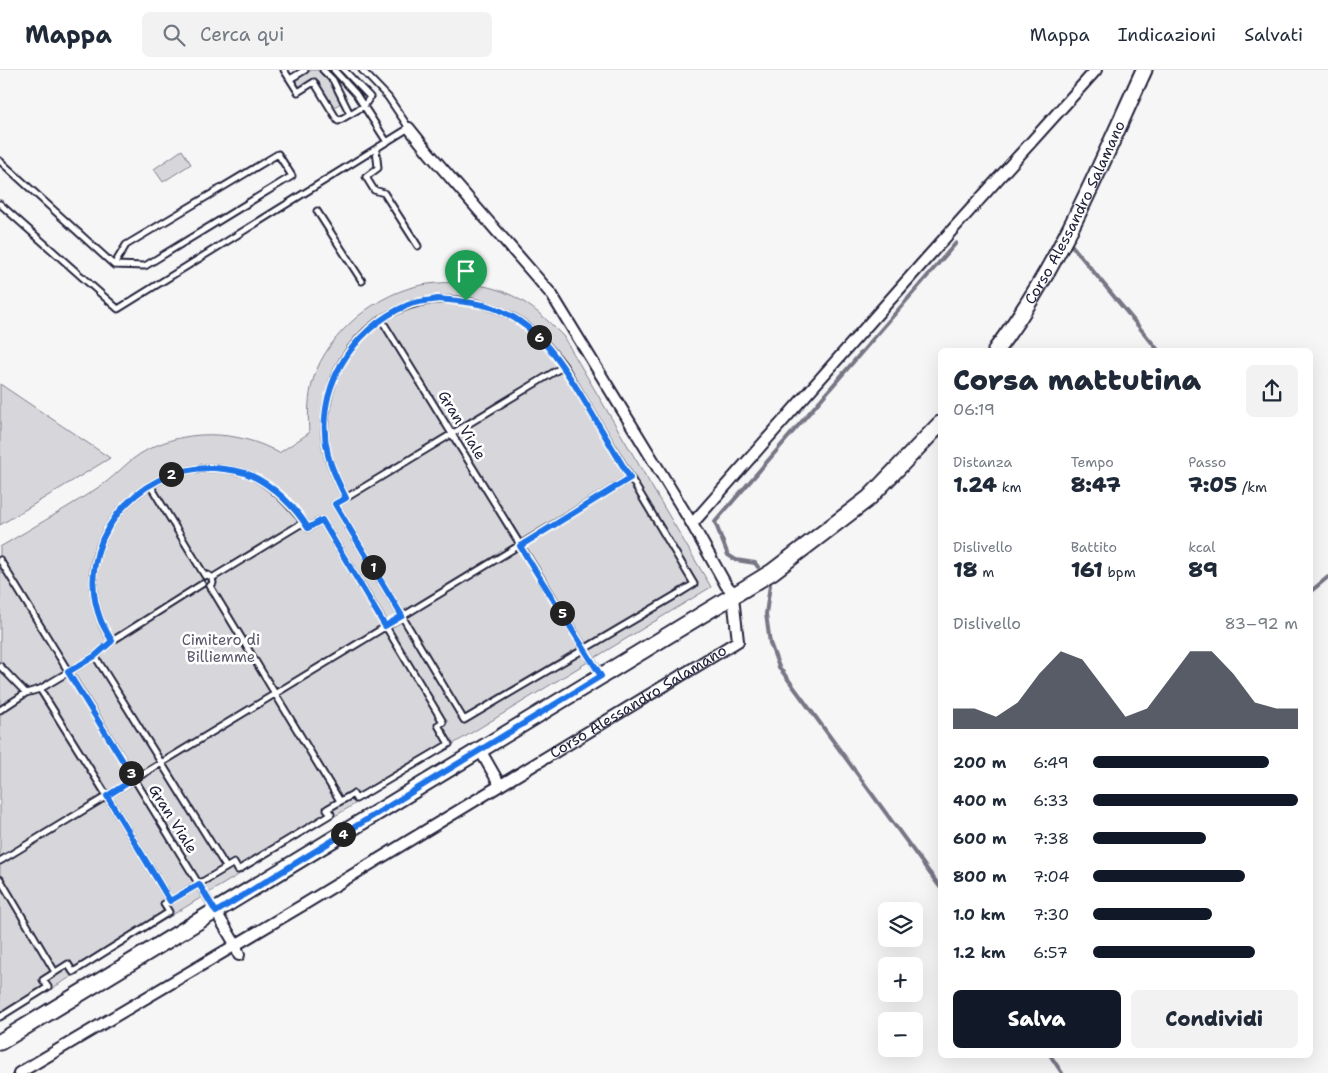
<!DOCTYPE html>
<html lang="it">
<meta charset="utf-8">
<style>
:root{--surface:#fff;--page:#f2f2f3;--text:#1f2937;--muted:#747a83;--line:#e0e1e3;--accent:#111827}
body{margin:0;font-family:"Shantell Sans",sans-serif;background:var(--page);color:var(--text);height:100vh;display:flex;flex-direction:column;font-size:19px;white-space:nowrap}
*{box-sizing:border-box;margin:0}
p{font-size:16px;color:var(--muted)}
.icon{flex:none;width:28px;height:28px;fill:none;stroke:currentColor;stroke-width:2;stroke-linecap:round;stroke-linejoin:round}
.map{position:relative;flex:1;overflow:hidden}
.sheet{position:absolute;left:938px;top:278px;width:375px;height:710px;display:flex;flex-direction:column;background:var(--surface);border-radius:8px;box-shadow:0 5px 20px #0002}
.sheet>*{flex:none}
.controls{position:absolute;left:878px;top:832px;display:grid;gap:10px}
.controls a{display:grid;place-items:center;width:45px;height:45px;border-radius:8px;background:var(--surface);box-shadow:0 5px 20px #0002;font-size:25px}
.pin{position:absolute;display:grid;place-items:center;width:42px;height:42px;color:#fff;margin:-51px -21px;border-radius:50% 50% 50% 0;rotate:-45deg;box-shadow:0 0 5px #0007}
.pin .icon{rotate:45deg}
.km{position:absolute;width:25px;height:25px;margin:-12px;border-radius:50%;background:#222;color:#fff;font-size:14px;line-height:25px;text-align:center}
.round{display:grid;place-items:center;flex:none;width:52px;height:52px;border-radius:8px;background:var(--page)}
.head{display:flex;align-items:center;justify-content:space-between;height:85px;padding:0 15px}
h1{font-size:28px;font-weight:800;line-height:38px}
.stats{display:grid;grid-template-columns:repeat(3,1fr);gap:8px;height:85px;padding:5px 15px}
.stats div{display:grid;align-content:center}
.stats b{font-size:21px;font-weight:800}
.stats small{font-size:14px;font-weight:400}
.stats p{font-size:14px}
.chart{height:140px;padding:10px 15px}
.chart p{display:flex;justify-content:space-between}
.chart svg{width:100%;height:90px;margin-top:5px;fill:var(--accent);opacity:.7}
.button{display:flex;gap:10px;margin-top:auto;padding:10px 15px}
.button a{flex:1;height:58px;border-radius:8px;background:var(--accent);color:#fff;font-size:20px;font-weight:800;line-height:58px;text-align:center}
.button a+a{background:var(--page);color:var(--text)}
ul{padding:0 15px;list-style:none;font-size:16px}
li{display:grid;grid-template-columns:80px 60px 1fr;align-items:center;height:38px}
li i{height:12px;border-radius:6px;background:var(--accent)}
header{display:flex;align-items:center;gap:30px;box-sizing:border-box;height:70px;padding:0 25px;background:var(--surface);border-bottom:1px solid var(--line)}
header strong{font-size:24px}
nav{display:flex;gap:28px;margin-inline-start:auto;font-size:18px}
.search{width:350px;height:45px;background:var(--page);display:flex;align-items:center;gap:12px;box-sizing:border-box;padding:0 18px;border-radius:8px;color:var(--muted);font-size:19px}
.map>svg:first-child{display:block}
.green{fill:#d7d7db;stroke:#7c7c8b}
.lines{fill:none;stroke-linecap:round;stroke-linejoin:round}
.stream{stroke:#767685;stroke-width:4}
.lane-casing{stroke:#22223b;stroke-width:9}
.street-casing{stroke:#22223b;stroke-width:14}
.secondary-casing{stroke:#22223b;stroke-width:19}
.lane{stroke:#fff;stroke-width:5}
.street{stroke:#fff;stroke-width:10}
.secondary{stroke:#fff;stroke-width:15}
.route-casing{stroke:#fff;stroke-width:10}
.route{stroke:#1a73e8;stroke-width:6}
.labels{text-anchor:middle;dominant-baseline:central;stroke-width:5;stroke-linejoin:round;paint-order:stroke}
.street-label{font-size:15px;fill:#22223b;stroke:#fff}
.park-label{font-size:15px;fill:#58586b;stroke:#fff}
</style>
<header>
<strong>Mappa</strong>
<div class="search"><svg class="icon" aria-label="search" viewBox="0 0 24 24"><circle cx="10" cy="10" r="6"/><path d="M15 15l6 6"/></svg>Cerca qui</div>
<nav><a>Mappa</a><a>Indicazioni</a><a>Salvati</a></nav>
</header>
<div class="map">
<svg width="1328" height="1003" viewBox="0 0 1328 1003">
<rect width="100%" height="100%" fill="#f6f6f7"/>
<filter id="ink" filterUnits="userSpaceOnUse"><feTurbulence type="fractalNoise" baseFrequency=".02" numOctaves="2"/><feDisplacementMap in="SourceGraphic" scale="10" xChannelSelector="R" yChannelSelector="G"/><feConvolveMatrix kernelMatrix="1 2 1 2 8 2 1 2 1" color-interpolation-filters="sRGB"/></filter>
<g filter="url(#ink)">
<path class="green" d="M312,0H317L331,13L343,32L334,37L316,8L300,17L295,11Z
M182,80L191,94L163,112L154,99Z
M455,212C506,216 528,230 563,266L711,517L0,950V477C35,456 71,436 105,413C117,404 127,392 140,384C181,358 238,359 279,383L309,363C308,348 308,333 311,318C321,270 370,227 417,216C429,213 442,213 455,212Z
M0,314L110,388L0,455Z"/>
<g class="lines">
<path class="stream" d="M1069,172L1158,280
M758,497L755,493L736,490L728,485L715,452L956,173
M770,515L766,544L770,573L779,597L940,817
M1310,522L1328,507
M1050,985L1062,1003"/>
<defs>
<path id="lane" d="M284,0L298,22L314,12L338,51L364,36L370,27L344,0
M323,0L333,10L350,44
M334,0L356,24L387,72
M290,9L305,0
M376,79L378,98L366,107L374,120L384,123L418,176
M0,91L114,195L145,196L292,106L278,84L126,175L114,195
M0,134L118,239L409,58L388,27L362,0
M317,141L362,211
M381,249L600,604
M150,415L205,506L208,505L212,508L213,513L210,516
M346,428L335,434L464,650L681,522L694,514L564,296C550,278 535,260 515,248C453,213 380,228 343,290C327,318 320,354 328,386C332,400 339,414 346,428L564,296
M0,490L214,839
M202,514L112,571C108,564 103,558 101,551C93,531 91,504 97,484C112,433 160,397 213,398C225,399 239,400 250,405C272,415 289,435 304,452L212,508
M210,516L340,731
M95,586L226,797
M0,596L26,623
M40,619L107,726L170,831
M0,640L26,623L40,619L95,586L112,571
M0,791L630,408
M0,809L55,902
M0,947L48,917L43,910L68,894L73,902L169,842L164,834L170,831L234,793L238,800L331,744L327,739L353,724L356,729L449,674L438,655L443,652L322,450L308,458L304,452"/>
<g id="street">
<path d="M409,58L429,83L552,225L692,454L726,515L736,525"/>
<path d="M692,454L926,189L1096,0"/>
<path d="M480,680L500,715"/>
<path d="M216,842L235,874L239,885"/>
<path id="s1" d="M19,1003L303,835L738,571L733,527"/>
</g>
<g id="secondary">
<path id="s2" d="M996,280C1060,195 1100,96 1144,0"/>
<path d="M0,972L772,502L869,428L940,354"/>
</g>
</defs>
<use href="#lane" class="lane-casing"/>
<use href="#street" class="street-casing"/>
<use href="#secondary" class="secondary-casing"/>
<use href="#lane" class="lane"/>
<use href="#street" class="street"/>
<use href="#secondary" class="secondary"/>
</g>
</g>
<g class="lines" filter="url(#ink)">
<defs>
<path id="route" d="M438,229C456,231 474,232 491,237C541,254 566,300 591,342C604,364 617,386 630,408L520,476L601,606L216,842L199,814L170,831L107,726L134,709L68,602L95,586L112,571C108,564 104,558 101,551C71,475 135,396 213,398C225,399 239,400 250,405C273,415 296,438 308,458L322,450L385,556L402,546L335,434L346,428C339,414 332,400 328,385C313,322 350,259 408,235C417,231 429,231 438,229Z"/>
</defs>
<use href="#route" class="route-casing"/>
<use href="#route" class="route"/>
</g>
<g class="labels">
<g class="street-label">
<text stroke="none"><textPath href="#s2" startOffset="159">Corso Alessandro Salamano</textPath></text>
<text transform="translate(462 355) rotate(59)">Gran Viale</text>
<text stroke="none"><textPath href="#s1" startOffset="722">Corso Alessandro Salamano</textPath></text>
<text transform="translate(173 749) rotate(58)">Gran Viale</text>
</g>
<g class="park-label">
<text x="221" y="570">Cimitero di<tspan x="221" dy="17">Billiemme</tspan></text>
</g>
</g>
</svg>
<div class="controls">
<a><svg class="icon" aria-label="layers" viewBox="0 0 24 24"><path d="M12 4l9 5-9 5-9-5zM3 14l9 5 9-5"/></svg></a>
<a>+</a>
<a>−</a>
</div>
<div class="pin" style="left:466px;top:231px;background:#1e9e55"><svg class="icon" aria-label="arrive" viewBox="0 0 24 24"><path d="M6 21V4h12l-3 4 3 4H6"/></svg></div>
<b class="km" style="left:373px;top:497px">1</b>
<b class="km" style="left:171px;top:404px">2</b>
<b class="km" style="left:131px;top:703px">3</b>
<b class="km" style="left:343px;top:764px">4</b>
<b class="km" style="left:562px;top:543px">5</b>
<b class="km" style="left:539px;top:267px">6</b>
<section class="sheet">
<div class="head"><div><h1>Corsa mattutina</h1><p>06:19</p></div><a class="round"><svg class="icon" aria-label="share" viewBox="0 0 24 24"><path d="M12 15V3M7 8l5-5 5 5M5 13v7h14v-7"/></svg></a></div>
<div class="stats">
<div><p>Distanza</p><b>1.24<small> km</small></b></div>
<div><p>Tempo</p><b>8:47</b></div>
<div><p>Passo</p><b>7:05<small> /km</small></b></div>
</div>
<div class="stats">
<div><p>Dislivello</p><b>18<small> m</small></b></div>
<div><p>Battito</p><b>161<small> bpm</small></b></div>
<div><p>kcal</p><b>89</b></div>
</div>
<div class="chart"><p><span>Dislivello</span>83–92 m</p>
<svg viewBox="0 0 160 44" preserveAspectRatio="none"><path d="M0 44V34L10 34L20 38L30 31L40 17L50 6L60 10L70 24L80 38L90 34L100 20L110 6L120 6L130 17L140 31L150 34L160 34V44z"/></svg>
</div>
<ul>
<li><b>200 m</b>6:49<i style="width:86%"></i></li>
<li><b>400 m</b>6:33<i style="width:100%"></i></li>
<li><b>600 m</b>7:38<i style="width:55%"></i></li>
<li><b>800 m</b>7:04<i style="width:74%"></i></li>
<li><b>1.0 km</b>7:30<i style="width:58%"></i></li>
<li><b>1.2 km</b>6:57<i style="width:79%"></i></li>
</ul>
<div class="button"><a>Salva</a><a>Condividi</a></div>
</section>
</div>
